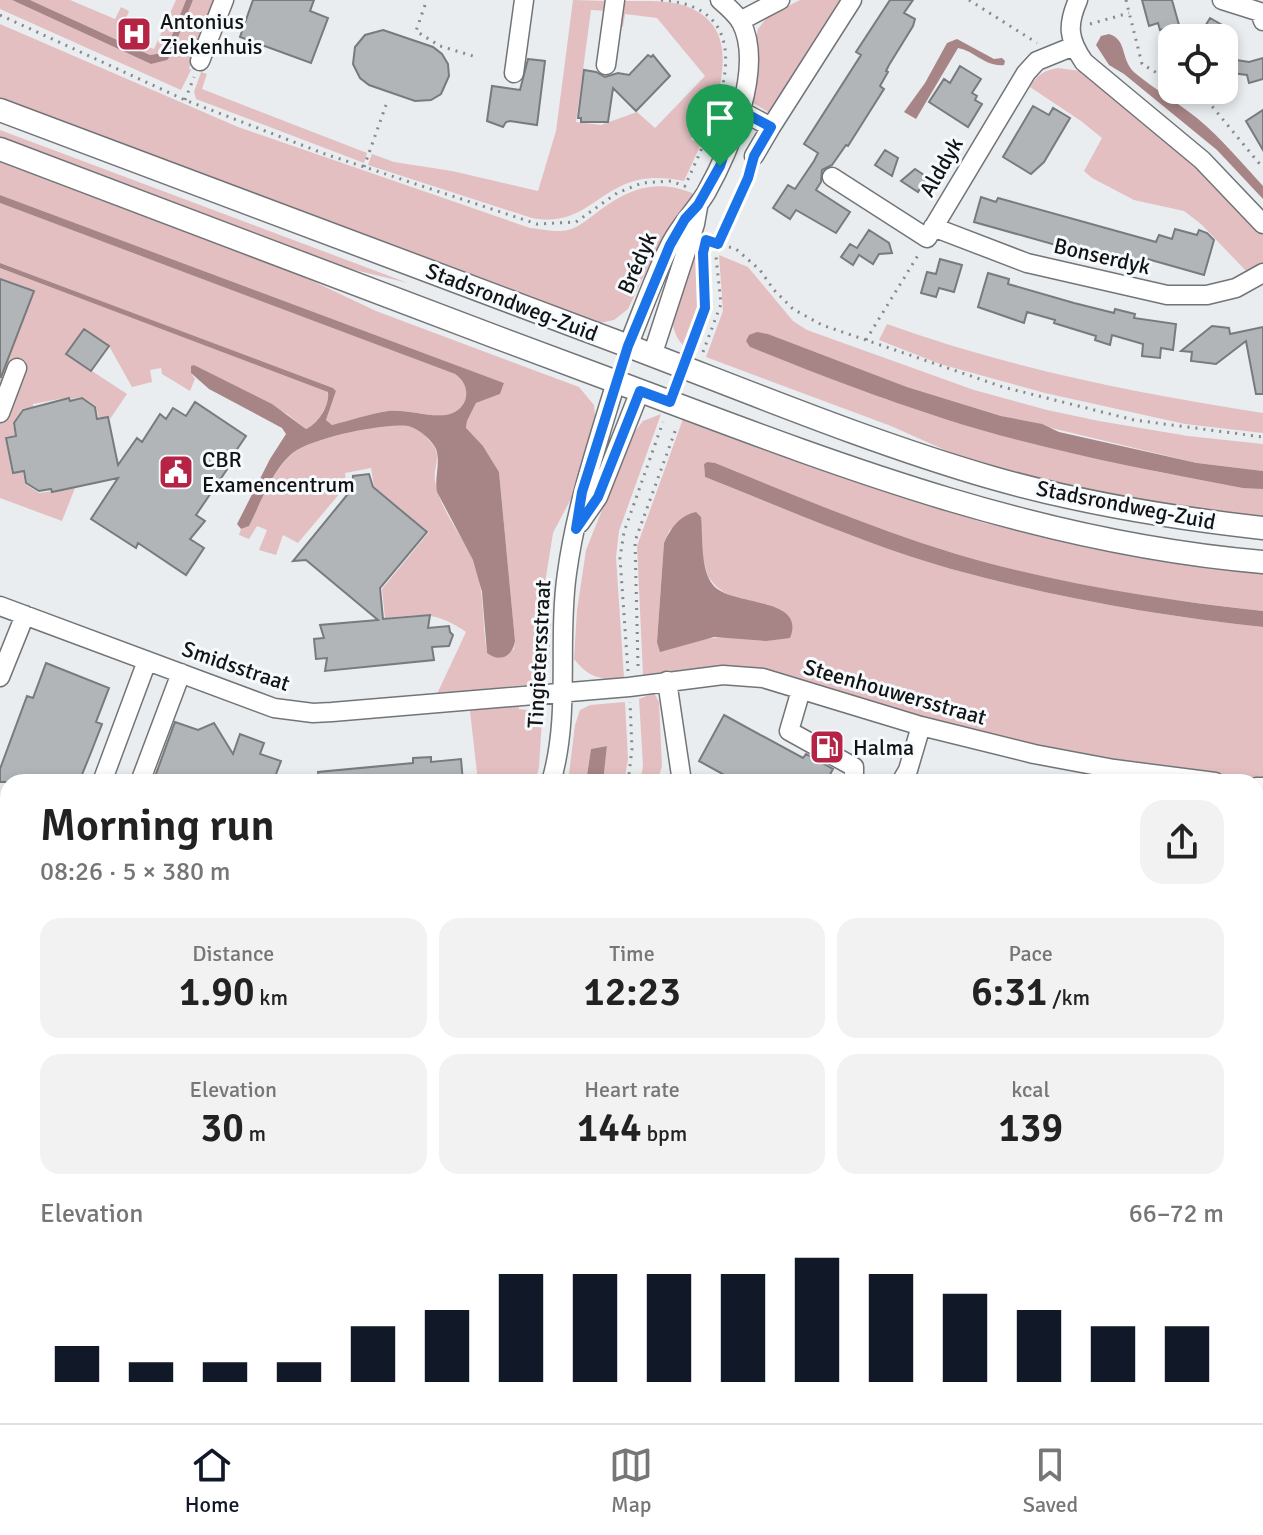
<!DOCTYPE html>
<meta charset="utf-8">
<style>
:root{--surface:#fff;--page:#f2f2f2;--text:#222;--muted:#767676;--line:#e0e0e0;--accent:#111827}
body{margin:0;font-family:Signika,sans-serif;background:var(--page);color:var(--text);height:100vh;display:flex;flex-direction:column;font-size:30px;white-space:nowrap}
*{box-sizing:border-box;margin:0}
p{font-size:26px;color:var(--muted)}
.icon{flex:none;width:44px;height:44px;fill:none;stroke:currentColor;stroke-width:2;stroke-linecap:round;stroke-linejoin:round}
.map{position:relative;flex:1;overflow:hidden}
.drawer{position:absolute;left:0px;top:774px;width:1264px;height:650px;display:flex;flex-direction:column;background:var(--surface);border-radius:24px 24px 0 0;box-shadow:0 4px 12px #0003}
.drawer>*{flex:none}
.fabs{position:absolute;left:1158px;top:24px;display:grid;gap:16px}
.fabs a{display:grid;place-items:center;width:80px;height:80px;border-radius:16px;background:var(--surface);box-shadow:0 4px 12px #0003;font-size:40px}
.pin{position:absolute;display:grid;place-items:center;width:68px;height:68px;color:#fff;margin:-82px -34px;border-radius:50% 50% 50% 0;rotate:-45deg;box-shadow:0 0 8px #0007}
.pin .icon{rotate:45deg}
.round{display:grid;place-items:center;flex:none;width:84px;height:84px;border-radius:24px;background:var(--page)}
.head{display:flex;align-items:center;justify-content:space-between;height:136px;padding:0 40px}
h1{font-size:44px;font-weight:600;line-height:60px}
.metrics{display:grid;grid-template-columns:repeat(3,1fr);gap:12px;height:136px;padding:8px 40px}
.metrics div{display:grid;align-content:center;border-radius:20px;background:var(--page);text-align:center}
.metrics b{font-size:40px;font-weight:600}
.metrics small{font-size:22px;font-weight:400}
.metrics p{font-size:22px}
.chart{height:224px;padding:16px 40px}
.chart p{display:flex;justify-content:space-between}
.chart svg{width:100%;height:144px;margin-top:8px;stroke:var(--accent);stroke-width:6}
.menu{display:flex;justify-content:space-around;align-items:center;height:112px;border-top:2px solid var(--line);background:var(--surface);font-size:22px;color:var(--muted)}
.menu a{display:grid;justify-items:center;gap:4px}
.menu .current{color:var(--accent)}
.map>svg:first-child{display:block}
.green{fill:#e3bfc1;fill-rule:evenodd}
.water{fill:#a78486}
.building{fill:#b2b5b7;stroke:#787b7d;stroke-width:2}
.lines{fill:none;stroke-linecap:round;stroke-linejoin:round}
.minor-casing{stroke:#727577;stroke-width:21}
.major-casing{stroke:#727577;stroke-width:25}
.path{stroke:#86898a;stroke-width:3;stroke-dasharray:2 6;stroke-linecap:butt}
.minor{stroke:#fff;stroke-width:18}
.major{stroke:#fff;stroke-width:22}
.route-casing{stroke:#fff;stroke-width:16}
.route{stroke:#1a73e8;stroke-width:10}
.labels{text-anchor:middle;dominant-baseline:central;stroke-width:6;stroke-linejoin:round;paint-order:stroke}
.poi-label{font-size:22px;fill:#121314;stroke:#f6fafc;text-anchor:start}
.street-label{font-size:22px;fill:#121314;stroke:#f6fafc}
</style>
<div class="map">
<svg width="1263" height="1423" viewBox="0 0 1263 1423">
<rect width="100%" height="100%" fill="#e9edef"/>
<path class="green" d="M0,0H12L151,64L171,55L193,0H215L189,68L191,70L181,90L0,9Z
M30,0H70L115,19L121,7L129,11L119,36L154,49L176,0H186L167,48L162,53L150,55Z
M573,0L608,1L607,11L591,10L576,122L601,125L637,112L655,128L705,76L657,18L625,14L623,27L619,26L623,1C641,1 661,0 679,4C745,22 721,89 705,135L695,131L691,139L701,144L684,181C663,177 644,176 623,185C589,201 576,226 532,218L368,165L372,154L394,162L452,171L538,191L556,131Z
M800,0H847L771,114L752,102L758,68L756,38L758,29L768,16Z
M0,24L238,127L530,228C541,229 557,233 568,230C577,228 587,220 595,214C626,190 655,177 694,194L650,263L628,309L614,320L595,324L0,103Z
M1058,68L1080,71L1183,152L1263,232V265L1248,273L1201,224L1184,211L1134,200L1092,178L1084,171L1102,138L1081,121L1030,87C1037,75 1044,70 1058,68Z
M201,72L207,74L202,89L367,153L364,163L196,99L194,92Z
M0,130L408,283L298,256L0,144Z
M0,160L279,265L376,311L579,387L594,405L596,424L574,493L553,533L545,583L551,613L549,664L544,677L534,684L437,694L466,632C434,610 421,615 385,618L382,589L429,532L374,487L371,468L345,473L346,486L298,543L283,535L276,555L259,550L267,530L257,526L249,539L239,535L241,529L249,526C261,502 272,471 293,453C310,439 396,417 416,428C422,431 429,440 433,445C442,457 433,468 435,480C437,505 465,540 474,562C485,592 482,622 487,653L501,658L514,649L515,641L499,472L483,446L466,429L467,421L476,403L500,394L504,383L0,195Z
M0,203L455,374C473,386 469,411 446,415C427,417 407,409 388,411C369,414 351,420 332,425L326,420L336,391L333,388L0,263Z
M698,230L703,232C699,255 704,276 702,298C701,316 693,332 687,349C653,321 686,265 698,230Z
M719,255L748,267L793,321L807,330L974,390L1047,410L1099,421L1188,436L1263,444V471L1197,463L1001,416L907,387L768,334L750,347L885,399L1158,472L1263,489V520L1110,497L974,463L891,426L706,357L723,311Z
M0,268L325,390L330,394L329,398C325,409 318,425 306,429L287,414L194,365L191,373L195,379L190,391L162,374L161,368L150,370L152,382L132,387L109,346L84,328L66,354L127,394L110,419L109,416L99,418L96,406L82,397L71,399L70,397L33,404V407L22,409L13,423L15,435L5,437L12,474L23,472L25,484L39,493L75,488L62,521L0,498Z
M887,324C1009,368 1135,393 1263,413V433L1185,424L1045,393L940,364L879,340Z
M661,414L619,531L616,557L624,678C601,681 588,677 574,659L577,610L586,550L632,435L643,421Z
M683,419L984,523L1197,565L1263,573V611C1161,600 1051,583 953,553C869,527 788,494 707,462L704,464L705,477C786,509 867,545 951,569C1053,597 1158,616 1263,627V780L1164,768L999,738L923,720L840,691L780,675L729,667L643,675L637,546ZM690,513L708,576C722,599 745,600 769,605L729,637L657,642L664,543L669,531Z
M654,693L659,702L662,766L657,782H640L643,766L639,699Z
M625,702L628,759L624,782H603L607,746L591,749L586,782H568L575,725L580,710L590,705Z
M518,703L519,709L535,711L542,719L539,767L535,782H478L470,711Z"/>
<path class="water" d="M12,0H30L150,55L162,53L167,48L186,0H193L171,55L167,60L151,64Z
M1109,34C1128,40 1120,60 1135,73C1154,89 1177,102 1197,118C1221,138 1242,163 1263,186V199L1217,150L1124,74L1109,65L1096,45L1101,36Z
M957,39L994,59L1002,58L1005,61L1004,65C985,67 975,51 958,48L916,119L904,112L925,83L947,43Z
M0,195L504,383L500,394L476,403L467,421L466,428L483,446L499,472L515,641C513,656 500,663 487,653L482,592L473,560L437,492C434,479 441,462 436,449C432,440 418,428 408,426C386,422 312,438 294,452C272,469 261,503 249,526L241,529L237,524L270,459L286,434L282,428L209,389L191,373V366L194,365L272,404L306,429C318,424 330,405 328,392L0,268V263L333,388L336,391L326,420L332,425C351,420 369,414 388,411C407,409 427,417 446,415C469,411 473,386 455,374L0,203Z
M757,332L768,334L907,387L1001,416L1042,424L1059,432L1197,463L1263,471V489L1243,488C1142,469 1042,450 945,419C879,398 814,373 750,347L746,341L749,335Z
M707,462L715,463C793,495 872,528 953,553C1053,583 1160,600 1263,611V627C1158,616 1053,597 951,569C867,545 786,509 705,477L704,464Z
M696,512L701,517C703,536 700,569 713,585C731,607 807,596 790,638L766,641L714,637L660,652L657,642L664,543C670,529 680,515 696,512Z
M607,746L603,782H586L591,749Z"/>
<path class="building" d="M253,0H314L310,11L328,18L311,63L240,37Z
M890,0H913L904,13L915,19L913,26L889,65L886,71L888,72L880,86L884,89L848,146L846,145L832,165L822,170L821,182L816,190L850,212L836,233L796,210L790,219L773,208L788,185L795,189L814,161L818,153L804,144L861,55L856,52Z
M1142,0H1172L1179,25L1160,30L1158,23L1149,26Z
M1210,18L1224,26L1216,38H1198Z
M383,30L433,47L442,54L448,64L449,76L441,94L431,100L415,101L369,85L360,78L353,64L355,47L365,35Z
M648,55L651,57L653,55L670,76L636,111L613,88L608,122H581V118H578L584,70L596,72L605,77L618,73L629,75Z
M1224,58L1249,62L1263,58V79L1249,83L1247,75L1224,72Z
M528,59L545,61L537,125L510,121L506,122L503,127L487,121L492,86L520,90Z
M960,66L981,79L972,93L977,96L975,100L982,104L968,127L929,102L944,79L950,83Z
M1033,106L1049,115L1053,108L1070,118L1044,162L1031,174L1003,157Z
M1263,110V150L1246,121Z
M885,150L898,158L892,176L875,165Z
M915,169L927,177L918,192L901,181Z
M981,197L996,202L998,198L1156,242L1159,235L1172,239L1175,229L1197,235L1199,230L1207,233L1214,240L1204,275L1144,258L1141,269L974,222Z
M869,230L889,243L892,253L879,254L873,264L859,255L853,265L841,257L850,244L857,248Z
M940,259L962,265L954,292L939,288L936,297L921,293L927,272L936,274Z
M988,273L1009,279L1008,284L1074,303L1114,313L1115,309L1135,314L1134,318L1176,324L1173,350L1161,348L1160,358L1142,356L1143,344L1112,335L1110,345L1095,340L1096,336L1054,323L1055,320L1027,312L1024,323L978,307Z
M0,279L34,291L1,377H0Z
M1212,326L1229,328L1230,334L1263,327V394H1256L1246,341L1216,364L1191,361L1192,352L1181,351Z
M84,329L109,346L91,371L66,354Z
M69,398L70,401L82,398L95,407L97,419L108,417L118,465L137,438L142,442L160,414L166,419L173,408L186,416L195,402L246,436L229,461L232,462L196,515L205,521L190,539L204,548L186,575L138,543L136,548L91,519L118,478L52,492L51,489L39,491L26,483L24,471L13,473L6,438L16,436L14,423L23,410Z
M369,474L373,487L427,532L380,588L383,619L430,615L428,628L449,626L450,632L453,635L449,646L432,647L434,660L325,671L327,658L316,659L314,639L324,638L320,625L378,620L306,560L293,561L352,489L353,476Z
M46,663L109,688L96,722L102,724L92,750L79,782H0V769L27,696L33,698Z
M724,715L803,758L806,754L833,769L826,782H737L699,761Z
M175,722L198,730L214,723L233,754L240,734L264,743L260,754L281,761L273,782H153Z
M431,757V762L461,759L463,782H319L318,772L413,763V758Z"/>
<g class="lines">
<defs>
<path id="minor" d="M1078,0C1067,25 1068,39 1084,62L1202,160L1263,224
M1222,0L1260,12L1263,21
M740,21L780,0
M200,61L224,0
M606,65L615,0
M514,73L524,0
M739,110L771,127L852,0
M754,156L771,127
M832,177L927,238L1026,73L1037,61L1074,46
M933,227L1027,263L1167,295H1207L1236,288L1263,273
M628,346C642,312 654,276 671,243C681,224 695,211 706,193C729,152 765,68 741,22C736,14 727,6 720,0
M652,356L695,224L698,207
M0,413L17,368
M580,523L598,497L640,391
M0,606L274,708L313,713L332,712L629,687L723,675L763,678L921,726L1034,754L1114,769L1215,782
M0,677L25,615
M667,681L682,782
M801,690L789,731L854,767V782
M102,782L147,661
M140,782L181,673
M551,782C571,715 557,641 567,573C576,507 597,445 616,382
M901,782L908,770L921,726
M1256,787H1263
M0,933L8,931
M1256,1087L1263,1091
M0,1125L8,1128
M1256,1321L1263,1308
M1009,1416L1022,1423
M125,1423L129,1416
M650,1423L653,1416
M890,1423L893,1416
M1201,1423L1205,1416"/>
<path id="major" d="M0,110C205,187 410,264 615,341C740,388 865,441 993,478C1081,503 1172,518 1263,528
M0,149C205,227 409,305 614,381C827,461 1034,543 1263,562"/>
</defs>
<use href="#minor" class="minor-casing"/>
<use href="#major" class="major-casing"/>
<path class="path" d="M661,0C773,8 711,127 685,186
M969,0L1037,43
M1126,0L1142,64L1172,82
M425,5L416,31L440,46L473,56
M0,15L185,100L325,154L537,224L576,222L617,193L642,183L671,181L687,187
M1090,24L1129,13
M1185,90L1211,105L1263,168
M185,100L194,77
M364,167L386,105
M706,240L736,249L760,270L774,290L793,309L822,325L1003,387L1134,420L1263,437
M866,340L920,252
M689,351L705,308L703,257
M703,352L721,304L716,257L718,244L750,171
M638,666L635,541L677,426
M628,671L620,558L624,532L663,422
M628,782L632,749L630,702
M150,1423L154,1416"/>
<use href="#minor" class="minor"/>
<use href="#major" class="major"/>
</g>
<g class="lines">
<defs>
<path id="route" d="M739,110L771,127L754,156L748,178L718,244L706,240L703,253L705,308L670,402L640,391L598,497L576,529L582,492L628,346L670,245L685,219L698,205L720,166Z"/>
</defs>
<use href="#route" class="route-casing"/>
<use href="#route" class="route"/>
</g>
<defs>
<symbol id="hospital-square" viewBox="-11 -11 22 22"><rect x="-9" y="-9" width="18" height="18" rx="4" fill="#b52445" stroke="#f6fafc"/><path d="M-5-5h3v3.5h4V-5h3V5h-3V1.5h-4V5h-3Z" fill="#fff"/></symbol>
<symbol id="civic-square" viewBox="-11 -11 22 22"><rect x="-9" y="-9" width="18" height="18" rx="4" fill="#b52445" stroke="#f6fafc"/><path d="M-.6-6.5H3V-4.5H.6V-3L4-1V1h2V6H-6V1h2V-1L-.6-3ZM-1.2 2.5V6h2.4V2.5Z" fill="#fff"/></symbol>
<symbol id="fuel-square" viewBox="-11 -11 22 22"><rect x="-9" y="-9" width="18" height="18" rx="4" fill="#b52445" stroke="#f6fafc"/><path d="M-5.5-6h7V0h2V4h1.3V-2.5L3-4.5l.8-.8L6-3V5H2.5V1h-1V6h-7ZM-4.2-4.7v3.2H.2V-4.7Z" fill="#fff"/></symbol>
</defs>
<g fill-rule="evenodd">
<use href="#hospital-square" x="114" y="14" width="40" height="40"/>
<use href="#civic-square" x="156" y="452" width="40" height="40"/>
<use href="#fuel-square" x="807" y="727" width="40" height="40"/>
</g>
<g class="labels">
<g class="poi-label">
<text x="160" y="21">Antonius<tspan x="160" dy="25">Ziekenhuis</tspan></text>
<text x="202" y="459">CBR<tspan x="202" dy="25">Examencentrum</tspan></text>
<text x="853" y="747">Halma</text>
</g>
<g class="street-label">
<text transform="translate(941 167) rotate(-60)">Alddyk</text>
<text transform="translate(1102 256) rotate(13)">Bonserdyk</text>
<text transform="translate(637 263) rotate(-66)">Brédyk</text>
<text transform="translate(512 302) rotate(21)">Stadsrondweg-Zuid</text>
<text transform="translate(1126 505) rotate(11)">Stadsrondweg-Zuid</text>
<text transform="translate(539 654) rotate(-87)">Tingietersstraat</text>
<text transform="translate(236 666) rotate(19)">Smidsstraat</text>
<text transform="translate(895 692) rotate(16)">Steenhouwersstraat</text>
</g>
</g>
</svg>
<div class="fabs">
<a><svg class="icon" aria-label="locate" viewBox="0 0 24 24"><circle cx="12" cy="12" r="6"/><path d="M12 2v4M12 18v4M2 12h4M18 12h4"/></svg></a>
</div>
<div class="pin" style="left:720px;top:166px;background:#1e9e55"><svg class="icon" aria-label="arrive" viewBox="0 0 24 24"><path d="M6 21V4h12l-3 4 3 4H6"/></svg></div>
<section class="drawer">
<div class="head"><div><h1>Morning run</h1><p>08:26 · 5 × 380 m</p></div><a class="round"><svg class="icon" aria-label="share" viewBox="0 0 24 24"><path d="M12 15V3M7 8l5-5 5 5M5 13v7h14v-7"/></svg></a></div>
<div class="metrics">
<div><p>Distance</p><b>1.90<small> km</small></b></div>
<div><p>Time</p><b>12:23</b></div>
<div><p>Pace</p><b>6:31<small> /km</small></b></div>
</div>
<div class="metrics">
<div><p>Elevation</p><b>30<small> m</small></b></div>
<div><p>Heart rate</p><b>144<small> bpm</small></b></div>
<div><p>kcal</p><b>139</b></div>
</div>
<div class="chart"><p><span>Elevation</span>66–72 m</p>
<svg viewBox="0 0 160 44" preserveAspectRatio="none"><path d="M5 44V33M15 44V38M25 44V38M35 44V38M45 44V27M55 44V22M65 44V11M75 44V11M85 44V11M95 44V11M105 44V6M115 44V11M125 44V17M135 44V22M145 44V27M155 44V27"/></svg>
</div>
</section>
</div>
<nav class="menu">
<a class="current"><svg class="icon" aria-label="home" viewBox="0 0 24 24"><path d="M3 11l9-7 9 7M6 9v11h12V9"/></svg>Home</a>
<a><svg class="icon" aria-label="map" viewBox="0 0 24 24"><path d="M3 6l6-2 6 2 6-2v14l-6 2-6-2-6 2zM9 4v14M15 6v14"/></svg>Map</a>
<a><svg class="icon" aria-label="saved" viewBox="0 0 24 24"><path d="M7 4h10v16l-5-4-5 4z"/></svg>Saved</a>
</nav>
